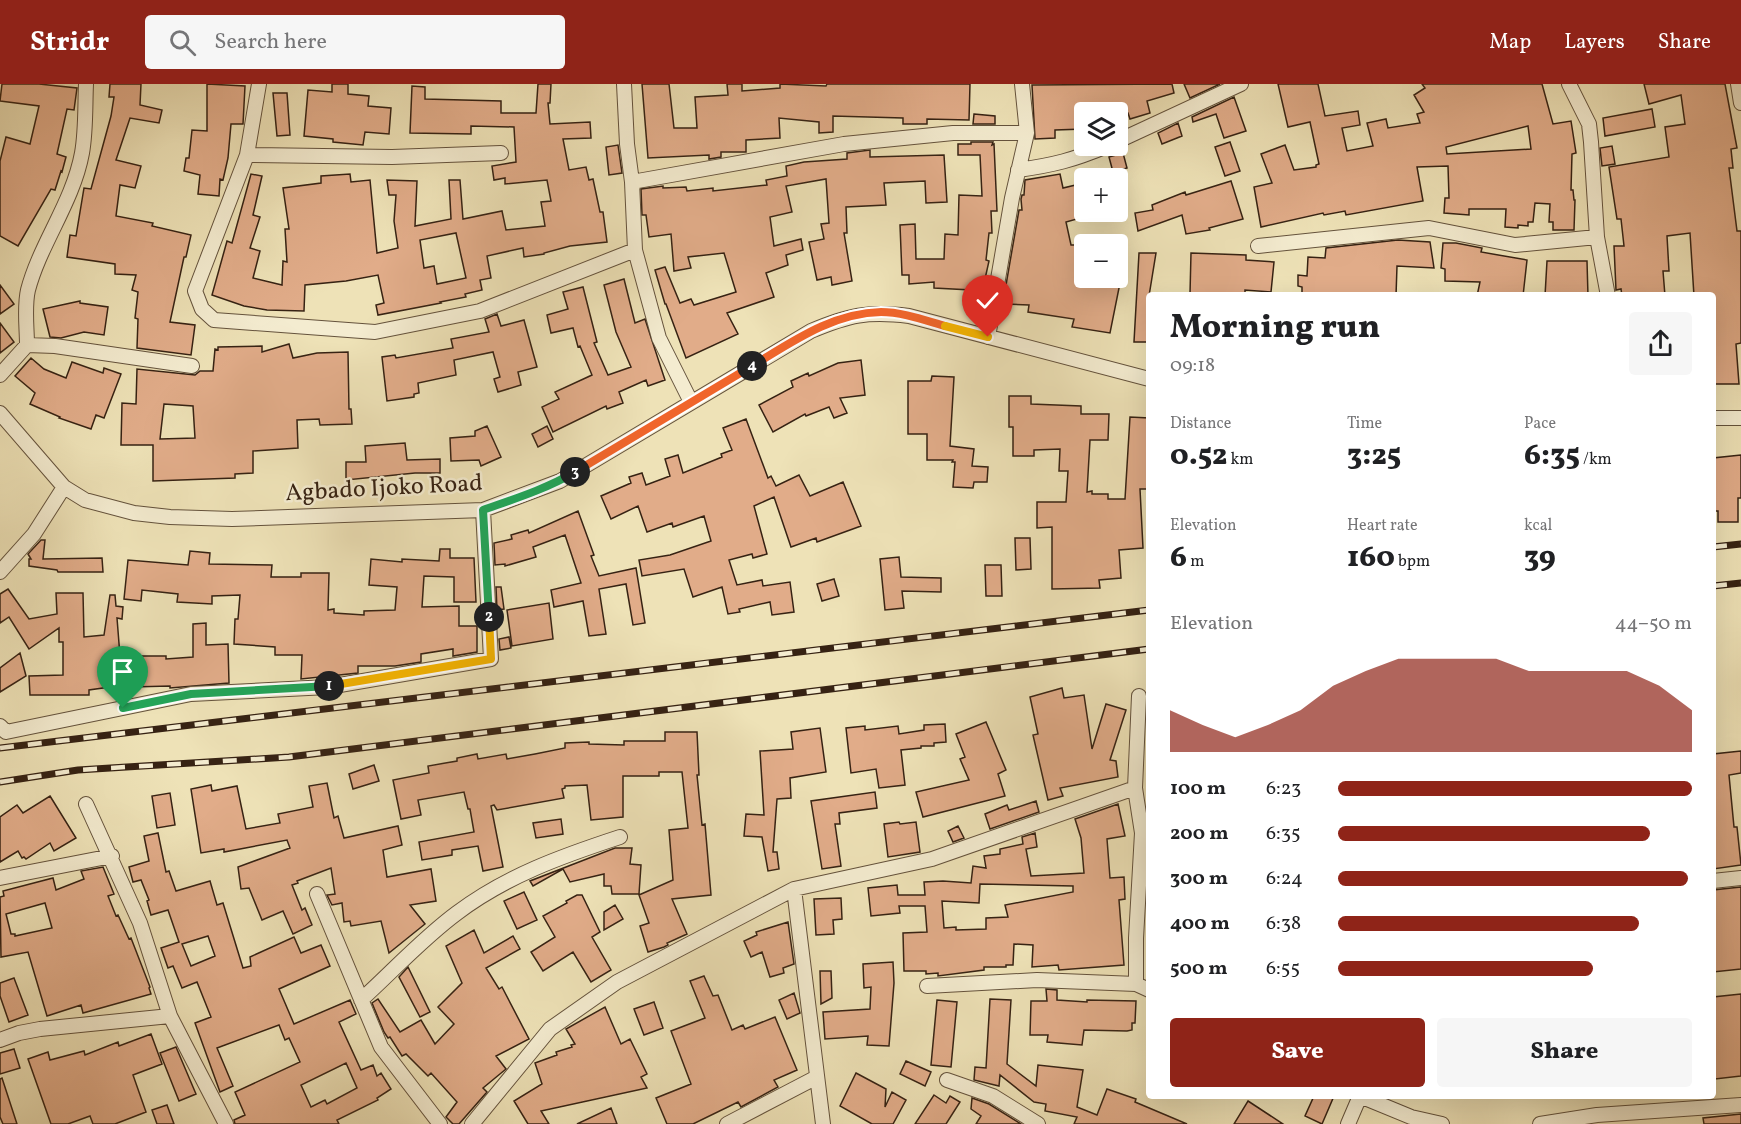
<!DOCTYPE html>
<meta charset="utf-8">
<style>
:root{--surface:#fff;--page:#f6f6f6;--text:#202124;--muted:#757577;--accent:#8f2418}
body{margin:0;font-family:Vollkorn,serif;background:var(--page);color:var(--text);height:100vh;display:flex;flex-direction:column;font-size:22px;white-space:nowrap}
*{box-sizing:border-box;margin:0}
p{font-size:20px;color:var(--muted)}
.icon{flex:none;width:33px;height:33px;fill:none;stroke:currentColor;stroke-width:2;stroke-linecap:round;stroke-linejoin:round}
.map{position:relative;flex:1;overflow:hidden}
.side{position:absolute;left:1146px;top:208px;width:570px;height:807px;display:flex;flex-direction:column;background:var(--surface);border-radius:6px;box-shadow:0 6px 24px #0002}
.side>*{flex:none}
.tools{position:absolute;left:1074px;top:18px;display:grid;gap:12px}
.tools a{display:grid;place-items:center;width:54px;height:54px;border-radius:6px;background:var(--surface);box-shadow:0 6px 24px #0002;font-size:30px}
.pin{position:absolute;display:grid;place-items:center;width:51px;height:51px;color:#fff;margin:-62px -26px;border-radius:50% 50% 50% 0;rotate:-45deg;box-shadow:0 0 6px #0007}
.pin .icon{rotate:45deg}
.km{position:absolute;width:30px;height:30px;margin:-15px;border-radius:50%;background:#222;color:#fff;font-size:16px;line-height:30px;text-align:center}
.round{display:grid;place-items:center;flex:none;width:63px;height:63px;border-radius:6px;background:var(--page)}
.summary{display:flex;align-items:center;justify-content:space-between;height:102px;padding:0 24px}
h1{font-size:33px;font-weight:800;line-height:45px}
.metrics{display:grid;grid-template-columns:repeat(3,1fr);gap:9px;height:102px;padding:6px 24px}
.metrics div{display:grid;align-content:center}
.metrics b{font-size:30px;font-weight:800}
.metrics small{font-size:16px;font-weight:400}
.metrics p{font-size:16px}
.chart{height:168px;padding:12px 24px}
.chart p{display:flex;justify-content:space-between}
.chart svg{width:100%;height:108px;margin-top:6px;fill:var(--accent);opacity:.7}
.button{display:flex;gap:12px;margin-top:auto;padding:12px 24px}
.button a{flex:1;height:69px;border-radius:6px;background:var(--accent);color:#fff;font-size:24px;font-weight:800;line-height:69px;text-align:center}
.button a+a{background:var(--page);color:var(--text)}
ul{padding:0 24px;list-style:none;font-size:20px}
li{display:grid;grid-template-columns:96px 72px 1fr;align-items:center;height:45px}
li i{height:15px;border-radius:8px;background:var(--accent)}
header{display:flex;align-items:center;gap:36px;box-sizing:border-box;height:84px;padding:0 30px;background:var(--accent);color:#fff}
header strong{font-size:28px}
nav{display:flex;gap:33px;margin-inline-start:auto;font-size:21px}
.search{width:420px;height:54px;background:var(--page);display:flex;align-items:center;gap:15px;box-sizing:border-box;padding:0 21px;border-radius:6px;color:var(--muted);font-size:22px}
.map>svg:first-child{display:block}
.building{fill:#e1ac89;stroke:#362213;stroke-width:1.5;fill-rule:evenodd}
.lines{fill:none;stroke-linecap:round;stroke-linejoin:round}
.minor-casing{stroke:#64523c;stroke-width:16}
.minor{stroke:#f4ecd0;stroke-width:14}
.rail-casing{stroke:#362213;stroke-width:7}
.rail{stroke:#f4ecd0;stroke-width:4.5;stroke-dasharray:14;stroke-linecap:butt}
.split-1-casing{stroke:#fff;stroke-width:12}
.split-2-casing{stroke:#fff;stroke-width:12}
.split-3-casing{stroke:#fff;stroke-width:12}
.split-4-casing{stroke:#fff;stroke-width:12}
.split-5-casing{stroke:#fff;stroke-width:12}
.split-6-casing{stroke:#fff;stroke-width:12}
.split-1{stroke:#22a559;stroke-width:8}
.split-2{stroke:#f5b400;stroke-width:8}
.split-3{stroke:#22a559;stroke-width:8}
.split-4{stroke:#f0652b;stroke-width:8}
.split-5{stroke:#f0652b;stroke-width:8}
.split-6{stroke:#f5b400;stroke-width:8}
.labels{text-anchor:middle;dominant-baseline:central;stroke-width:5;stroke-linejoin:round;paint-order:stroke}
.street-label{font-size:24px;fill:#362213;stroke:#f4ecd0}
</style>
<header>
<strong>Stridr</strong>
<div class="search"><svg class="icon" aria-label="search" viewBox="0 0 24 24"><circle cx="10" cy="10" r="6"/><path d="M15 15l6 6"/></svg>Search here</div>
<nav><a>Map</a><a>Layers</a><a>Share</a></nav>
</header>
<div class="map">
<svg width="1741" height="1040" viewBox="0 0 1741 1040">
<rect width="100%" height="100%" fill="#eee2b7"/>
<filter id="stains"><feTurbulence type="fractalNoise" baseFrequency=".00333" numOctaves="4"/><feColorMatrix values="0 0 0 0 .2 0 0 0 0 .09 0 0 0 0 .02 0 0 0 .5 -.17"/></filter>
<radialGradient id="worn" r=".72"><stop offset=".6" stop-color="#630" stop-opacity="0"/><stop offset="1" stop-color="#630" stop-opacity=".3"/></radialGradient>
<path class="building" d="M2,0H39L77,4L74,26L67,25L57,70L66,73L62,88L61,87L55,106L51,105L18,162L0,152V77L6,53L30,60L39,22L0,17Z
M110,0H141L140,21L162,26L159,39L130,34L116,76L141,82L135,104L120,101L116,132L153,139L152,142L191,151L186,173H184L170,238L195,241L191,271L137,264L138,235L135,234L138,208L132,206L136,191L115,190V180L67,173L70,151L76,152L84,104L91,105L111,32L114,13H109Z
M207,0L245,2L243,40H231L228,74L223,96L220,95L219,112L198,110L200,91L184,87L186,74H189L192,46L207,47Z
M332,0H348V10L369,12L368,22L391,24L389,50L365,48L363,61L333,58V55L304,52L308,6L332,8Z
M538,0H551L550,19H548L550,40L590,38L591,54L563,55L569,86L586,83L589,96L593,95L600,128H603L607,158L570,162L544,169V170L524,173L523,164L487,172L491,194L480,196L482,206L465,210L466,213L440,218L441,219L378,231L376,221L384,219L378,191L346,197L305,201L304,227L267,226L244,222L212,211L227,157L232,159L251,90L262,92L253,131L260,133L250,164L260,167L253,194L282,201L283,177L287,178L285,145H289L283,104L321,99V92L350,90L351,98L370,96L377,169L398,164L394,137L396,111H389L387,96L417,97L415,142L451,135L449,96H460L463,135L502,127L506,146L545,142L541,118L551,117L547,96L505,100V94L494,96L492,82L516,78L514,43L471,42V50L410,49L412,2L425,3V15L501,17V29H536ZM456,149L466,194L437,200L434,182L424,184L420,156Z
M642,0H669L674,44H697L695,13L728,11L727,0H742V7L780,4V0L826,2L827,0H970L969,36L927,35V40H903V34L833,32V48L819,49V38L779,34L780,54L746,56V68H721V73L709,75V71L648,74Z
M1172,0L1174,9L1147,17L1150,29L1130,35L1128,29L1084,28V45L1055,46V54L1035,55L1032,1Z
M1184,0H1220L1190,14Z
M1278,0H1318L1325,32L1358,27L1360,41L1342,44L1347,67L1373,62L1367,39L1386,35L1388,44L1420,39L1417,30L1424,28L1414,11L1425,4L1422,0H1542L1553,40L1571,37L1576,69L1572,70L1571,106H1573L1574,116H1575L1574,146H1553V138H1549L1550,120L1535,119L1533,138H1528V142L1518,141V144L1505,143L1506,125H1469V131L1444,129L1445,114H1449L1448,82L1417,83L1423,117L1346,131L1345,127L1324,131L1323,129L1261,143L1254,103L1272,99L1261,70L1285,61L1294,86L1316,83V81L1319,80L1310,38L1288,43ZM1528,42L1531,65L1447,70L1446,63Z
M1644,0H1725L1737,64L1731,65L1733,84H1729L1737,147H1741V259L1736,260L1739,300H1713V212H1694L1690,149L1667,152L1669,187H1663L1665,212H1622L1621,205L1616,206L1614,162H1624L1621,135H1617L1609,83L1669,73L1665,43L1685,40L1681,11L1649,20Z
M273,9H287L290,51L277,52Z
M1234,13L1246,47L1224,54L1216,30L1193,38L1192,33Z
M1652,25L1655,43L1605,52L1603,34Z
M974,30L995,32V40H973Z
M1178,39L1182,52L1162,60L1158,49Z
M971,58H993L992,61L994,60L997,127H991L992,149H989L986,176L989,177L981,213L970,210L971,206L934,204V198L909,200V191H902L900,141L915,140L916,175H944L945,150L958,151L959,111L982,112L980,71H958V60H971Z
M1230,58L1240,87L1225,92L1215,63Z
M618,61L622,89L609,91L606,63Z
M1612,62L1615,80L1602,82L1600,64Z
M870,66V73L944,71L947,118L926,119L925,97L884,99L886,121L846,123L847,149H844L852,197L832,201L831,193L817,196L809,158L824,155L821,140L829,139L826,95L786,102L792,128L770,133L774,162L801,155L803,166L786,171L788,181L766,189L774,213L727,229L738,250L686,274L666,220H665L655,186L665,183L680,219L691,215L694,221L736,208L724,169L688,173L691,184L674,187L671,150L649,153L646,131H642L641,105L663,102V104L686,103L687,107L713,104V107L767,101L766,96L787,92L786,82L804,78L847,75V69Z
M1123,69L1127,84L1113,88L1109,73Z
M1060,90L1063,104L1084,99V133L1066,138L1071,161H1084V194H1121L1110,249L1072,243L1074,235L1028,228L1029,221L1005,220L1006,201L1019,126H1022L1021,115L1022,111H1024L1025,96Z
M1231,97L1243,135L1209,144L1210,146L1186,150L1182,131L1138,147L1135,129L1153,126L1152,121L1185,108L1186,111Z
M1398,156L1430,158L1434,184L1397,182L1396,212H1302V203L1298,202V191L1307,192L1308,173L1325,174L1326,164Z
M1443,159H1456L1482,164L1481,168L1527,176L1523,212H1477L1480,198L1445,197V185L1441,184Z
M1139,169H1156L1149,212V258H1134Z
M1191,169L1246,171V176L1274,178L1271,208L1245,206V212L1190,210Z
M1547,177H1587L1588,212H1545Z
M624,195L635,239L645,235L665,296L648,302L646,296L619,308L623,319L607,325L606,322L553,348L542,323L559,315L555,308L592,291L580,262L578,263L573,244L551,249L547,231L568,225L563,208L583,203L597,258L594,259L608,291L631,283L616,248L604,201Z
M0,201L14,220L0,230Z
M80,217V219L108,223L104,251L84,248L61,254L50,253L43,225Z
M497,230L501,242L524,236L537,283L518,288L521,301L498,308L494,295L500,293L493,268L454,276L456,291L418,299L419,309L414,310V313L387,317L382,273L395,271L396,274L453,264L451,255L489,248L485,235Z
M0,239L14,258L0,269Z
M289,260L293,274L317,269L348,268L349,325H351L352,340L320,341L319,335L297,336L298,364L253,367V389L235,390V394L153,397V361H121L122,319L136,320L137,285L195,291L200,287H213L215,265L218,266V263L262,262V268ZM164,320L193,322L195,354L160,355Z
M31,274L44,285L66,294L72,278L103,289L104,284L121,290L104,334L96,331L91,345L59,334L60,333L30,320L35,309L15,292Z
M861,276L865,311L840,314L847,329L834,334L829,323L806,332L805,330L773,348L759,321L793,303L791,297L808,289L809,292L838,279Z
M932,292L954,293L950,362L974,365L972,382L988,383L987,398H974L973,404L953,403L955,378H952L953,376H927V350H908V297H931Z
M1009,312H1031V320L1081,322V330H1109L1108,356H1090L1087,408L1092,407V410H1108V415H1125L1130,333L1149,334V405H1140L1143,464L1119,466L1121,494L1099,496L1100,504L1052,505V443L1037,444V418H1066L1068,387H1059L1060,365L1034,366V372H1013V343H1009Z
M746,335L768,394L771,392L776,402L799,391L810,412L843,398L861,442L817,458L816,454L791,463L774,413L754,422L767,470L753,474L752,470L729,476L737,501L762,496L763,502L790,498L794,528L772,531L770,518L739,525L740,528L728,530L722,503L693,513L684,485L642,492L639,476L670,471L711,457L704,432L673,443L672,439L647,448L638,422L611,435L601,412L631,399L629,393L642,389L646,401L670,392L665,375L678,371L683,389L722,373L721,370L732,366L723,344Z
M487,342L501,373L481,382L479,376L451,377L450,354L475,352V347Z
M547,342L553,355L538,363L532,350Z
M405,359L407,376L440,375V389H415L346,396V378H366L365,362Z
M1741,371V414H1738V438H1718V427H1713V374Z
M578,427L594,471L591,472L599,492L636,484L645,539L633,541L626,500L599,505L606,550L589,552L583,517L554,523L551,506L581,499L565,451L533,463L536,473L505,482V480L495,481L494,459L512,455L511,451L528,446L529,449Z
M1015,454H1030L1031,485L1016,486Z
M41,456H45L43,475L102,474L103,488H58L57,486L29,482V475H31L28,470Z
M440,465H450V474H474L476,518H454V493L424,492L422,523L459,522V542H477V568L453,572V565L421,570V578L395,582H358V589L301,595L302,571H275V563L234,560L235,535H238L240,511L212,512V520L177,518L178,510L142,506L141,517L124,515L128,476L188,481L190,467L210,469L209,480L272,481L271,493H301V489H329L328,526L334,525V529L364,531V527L395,526L397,503L369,501L371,475L402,478V475L439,477Z
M899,473L901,493L941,494V508L902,507L904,524L885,526L880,475Z
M985,481H1001L1002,512H986Z
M834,495L839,512L822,517L817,500Z
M496,503H501L504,525L497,526Z
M8,505L29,535L57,530L56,509H83L84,553L104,551L110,511H115L116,522L123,523L122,535L117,534L120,572H166V575L193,573V540L206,539V561L228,560L229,599L170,604V602L131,603V600L89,606V611H30L29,592L63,591V558H59V544L29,565L9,533L0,539V510Z
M549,519L553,555L512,562L507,526Z
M509,553L511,564L500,566L499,555Z
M20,569L26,592L0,608V584Z
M1062,604L1064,614L1084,611L1092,665L1106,620L1126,626L1110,676L1116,677L1118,693L1060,704L1063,712L1048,716L1033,651L1038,650L1030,613Z
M986,638L1006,686L998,690L1005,712L923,733L916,708L969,696L960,675L965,673L956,650Z
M945,640L946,658L934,659V662H921V664L901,666L905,701L879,704L876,685L851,689L846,644L865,642V646L898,642L899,650L924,646V641Z
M820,644L826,688L790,694L791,714L777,715L773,768H777L779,785L768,787L762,753L744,752L746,730L764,731L760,667L793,665L791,648Z
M665,648H697L699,691H697L702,741L705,740L711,811L672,815L687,850L667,859L668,861L664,863L648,868L640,842L649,839L639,811L673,796L669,746L688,744L682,688H659V692H623V733L591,736L587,701L565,702V704L562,705L564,714L497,726L494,721L491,722L503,783L483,787L478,762L452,766V771L422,776L419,758L474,748L470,725H468L464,708L418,716L421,731L401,735L393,696L429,689L428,682L457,677V674L477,670L478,675L506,670L507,675L535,670L565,664V659L589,658V660L624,661V657H665Z
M1741,667V689L1729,691L1734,743H1737L1741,781L1713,785V670Z
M374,681L379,697L353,705L349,690Z
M327,699L334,734L338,732L344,754L398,742L402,761L383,766L387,793L431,785L436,817L410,821L425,840L389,869L381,837L351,842L350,837L344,838L342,819L332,821L327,811L335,810L331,784L297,797L298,799L292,801L302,826L305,824L312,841L293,850L283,827L262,836L249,804L241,805L238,783L290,764L287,756L224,768V765L201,769L191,705L211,701L212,707L237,702L246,745L280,739L278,730L313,723L309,702Z
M875,708L877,724L839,729L840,740H835L841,782L822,785L811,717Z
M170,709L175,741L157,744L152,712Z
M50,712L76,754L54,767L50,759L26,775L24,773L22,774L18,767L0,778V733L17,721L23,729Z
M1036,717L1039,728L990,745L985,730L1007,721L1009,726Z
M1118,720L1125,752L1107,755L1110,794L1124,793L1125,815L1119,816L1124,881L1059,886L1058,881L1032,883L1033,861L1014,860L1013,881H1006V883H984V886L938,892V889L926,890V887H904L903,849L927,848L925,822H899L900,829L871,832L868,804L897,801L898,811H925L924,798L943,797L971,799L973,782L986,784L984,772L1000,770V765L1023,760L1022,753L1035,749L1037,763L1026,765L1031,792L1084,789L1081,754L1075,735ZM980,800L1073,802V808L1005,821L1008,833L986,834V845L956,846V843L944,844L942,817L979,819Z
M561,735L563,750L536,754L533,739Z
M899,738L900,740L916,738L920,768L888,773L884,740Z
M958,742L964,754L953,758L948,747Z
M158,749L166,788L169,787L176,807L210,797L217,821L223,819L243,884L251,882L250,873L294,853L301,869L321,861L330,882L279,905L294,940L350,916L356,930L339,938L361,986L373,981L377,992L381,989L391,1005L377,1014L378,1016L337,1036L339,1040H235L234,1036L245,1031L235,1008L300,978L289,954L285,956L279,941L217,964L233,1002L220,1008L195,939L211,933L197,898L182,904L173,882L168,884L161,864L179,858L168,826L151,831L147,817L149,816L141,796L133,798L129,783L149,777L144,752ZM208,852L215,872L191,882L182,860ZM346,979L357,1004L327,1020L325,1016L311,1023L301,1001Z
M615,764H632L630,780L641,781L639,810H612L611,802H604V790L570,798L563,785L533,802L530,797Z
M103,783L114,810L108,812L116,832L118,831L129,855L131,854L150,903L149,904L151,910L83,929L81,921L47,932L28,868L1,873L0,813L4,812L3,807L53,794L56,806L84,795L81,787ZM45,819L52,844L15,852V850H11L6,830Z
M1741,803V885L1713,888V806Z
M524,808L537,836L517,845L504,817Z
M577,811H582L600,848L592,853L611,886L591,898L573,868L543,887L531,868L555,853L543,832L567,819L566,817Z
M841,814L842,835L833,836L834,850L816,851L814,815Z
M615,821L623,835L604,846V828Z
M788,838L794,880L783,884L784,889L770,893L762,868L751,873L744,857L757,851L756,848Z
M474,846L484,869L513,852L520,865L486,884L499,905L502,903L529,955L496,972L506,985L483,1004L487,1008L459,1040H453L446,1033L457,1018L431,989L428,992L406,970L402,972L390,953L388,954L384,948L372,919L378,915L400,948L421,936L435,960L454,940L438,923L462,899L446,862Z
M893,878L894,899L889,962L867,961L868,952L825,955L823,928L870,925L871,903L864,904L863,880Z
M408,883L430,928L420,933L399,893Z
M820,887H831L832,914L821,920Z
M704,892L713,912L718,911L732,946L743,941L745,945L775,933L797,986L774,996L778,1003L741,1023L738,1018L693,1040H667L656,1014L691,1000L671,947L705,934L690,897Z
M14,894L28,931L9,938L0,912V899Z
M1046,905L1057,906V916L1087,918V916L1136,917L1135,939H1132V946L1127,947L1084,946L1082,961L1047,958L1048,951H1030L1031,917H1047Z
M794,909L800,929L787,935L779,916Z
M1741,910V992L1715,995L1713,913Z
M990,915L1011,916L1007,980L1036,1002L1038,981L1083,986L1077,1023L1097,1031L1107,1005L1136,1015L1135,1018L1187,1040H1074L1077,1033L1045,1027L1046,1020L1034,1018L1000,991L999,1002L974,996L975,983L986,984Z
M937,916L957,918L951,983L931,981Z
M654,918L663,944L644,951L634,925Z
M605,923L621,960L630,955L647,990L641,993L647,1004L541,1027L549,1040H528L514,1017L542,1000L535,979L557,971L556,968L572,963L571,961L575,960L566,945Z
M151,950L162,980L133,991L146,1028L115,1040H93L90,1032L68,1040H51L28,975L48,968L50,976L84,967L85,971L118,958L119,962Z
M176,963L196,1010L179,1017L160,969Z
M14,965L20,984L0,990V969Z
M906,977L931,988L925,1002L900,990Z
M856,989L886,1005L885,1023L892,1008L906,1016L893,1040H872L840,1022Z
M2,994L17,1040H3L0,1033V995Z
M934,1011L946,1019L950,1012L960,1018L946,1040H915Z
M1314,1012H1334L1322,1040L1305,1032Z
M972,1014L989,1020L1021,1040H976L981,1032L971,1025Z
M1248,1017L1283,1040H1234Z
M167,1021L174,1040H157L152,1026Z
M611,1024L617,1040H577Z
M1741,1030V1040H1704L1703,1034Z"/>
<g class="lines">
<defs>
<path id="minor" d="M259,0L247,71L195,207L202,225L214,236L375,248L480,227L635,166
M624,0L627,60L632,98L635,166L659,254L691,318
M1569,0L1589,40L1591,58L1597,153L1608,212
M1738,0L1741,19
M1118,57L1241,0
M247,71L392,73L501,69
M1018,86C1054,81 1073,76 1107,62
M632,98L844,60L953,49H1027
M1258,162L1429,144L1515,161L1597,153
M988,253L1012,114L1027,49L1022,0
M27,261L55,262L192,282
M0,291L27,261C27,244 24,223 28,206C40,160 73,118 82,69C86,47 85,22 86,0
M0,329L64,403L85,416L134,429L170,433L232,435L483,426L560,397L811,247C849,231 867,227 909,232L1149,295
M1713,334H1741
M0,488L34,450L64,403
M1139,612L1135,704L1142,749L1136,854V900L1149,906
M0,642L6,648L191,610L328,603L491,575L483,426
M86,720L140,839L170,932L226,1040
M0,794L112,772
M1713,797L1741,794
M794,805L823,1040
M317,810L381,963L440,1040
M927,902L1037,896L1136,900
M361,916C393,887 423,854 457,829C506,792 562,772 620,753
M0,956L19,949L40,945L170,932
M947,996L993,1012L1038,1040
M1360,1012L1411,1033L1442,1040
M472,1040L550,945L617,898L794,805L932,775L1135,704
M727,1040L817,993
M1348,1040L1360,1012
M1540,1040L1597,1031L1741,1021"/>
</defs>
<use href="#minor" class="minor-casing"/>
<use href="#minor" class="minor"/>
<defs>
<path id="rail" d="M1713,463L1741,460
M1713,502L1741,499
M0,664L1149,526
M0,698L78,686L289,673L1149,565"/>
</defs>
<use href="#rail" class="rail-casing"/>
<use href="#rail" class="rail"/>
</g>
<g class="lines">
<defs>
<path id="split-1" d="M123,624L191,610L329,602"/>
<path id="split-2" d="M329,602L491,575L489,533"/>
<path id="split-3" d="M489,533L483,426C514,415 546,405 575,388"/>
<path id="split-4" d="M575,388L752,282"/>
<path id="split-5" d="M752,282C792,258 832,229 881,228C902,228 924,236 945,242"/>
<path id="split-6" d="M945,242L988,253"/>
</defs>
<use href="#split-1" class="split-1-casing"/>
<use href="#split-2" class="split-2-casing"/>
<use href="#split-3" class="split-3-casing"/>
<use href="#split-4" class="split-4-casing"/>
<use href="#split-5" class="split-5-casing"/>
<use href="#split-6" class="split-6-casing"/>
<use href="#split-1" class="split-1"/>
<use href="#split-2" class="split-2"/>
<use href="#split-3" class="split-3"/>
<use href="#split-4" class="split-4"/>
<use href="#split-5" class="split-5"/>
<use href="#split-6" class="split-6"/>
</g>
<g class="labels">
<g class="street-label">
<text transform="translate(384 405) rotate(-3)">Agbado Ijoko Road</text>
</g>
</g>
<rect width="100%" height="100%" filter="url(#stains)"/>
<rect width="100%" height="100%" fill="url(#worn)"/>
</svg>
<div class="tools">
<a><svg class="icon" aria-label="layers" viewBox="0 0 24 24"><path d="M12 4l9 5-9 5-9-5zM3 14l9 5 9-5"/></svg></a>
<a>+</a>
<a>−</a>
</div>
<div class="pin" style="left:123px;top:624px;background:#1e9e55"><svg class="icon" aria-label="arrive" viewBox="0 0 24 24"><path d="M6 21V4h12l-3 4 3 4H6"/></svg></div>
<div class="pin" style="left:988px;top:253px;background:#d93025"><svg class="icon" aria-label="check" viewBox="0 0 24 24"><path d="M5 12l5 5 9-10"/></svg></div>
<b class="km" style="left:329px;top:602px">1</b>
<b class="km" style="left:489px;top:533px">2</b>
<b class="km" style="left:575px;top:388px">3</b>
<b class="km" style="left:752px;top:282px">4</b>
<section class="side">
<div class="summary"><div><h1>Morning run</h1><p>09:18</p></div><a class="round"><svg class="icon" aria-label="share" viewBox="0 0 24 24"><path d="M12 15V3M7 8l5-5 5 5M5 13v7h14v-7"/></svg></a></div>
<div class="metrics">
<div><p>Distance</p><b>0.52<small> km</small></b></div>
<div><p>Time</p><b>3:25</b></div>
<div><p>Pace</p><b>6:35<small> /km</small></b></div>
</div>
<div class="metrics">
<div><p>Elevation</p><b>6<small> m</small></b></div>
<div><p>Heart rate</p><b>160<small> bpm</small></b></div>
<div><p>kcal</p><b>39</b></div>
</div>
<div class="chart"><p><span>Elevation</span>44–50 m</p>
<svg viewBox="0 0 160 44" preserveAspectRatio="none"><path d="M0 44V27L10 33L20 38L30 33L40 27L50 17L60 11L70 6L80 6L90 6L100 6L110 11L120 11L130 11L140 11L150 17L160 27V44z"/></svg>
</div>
<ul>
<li><b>100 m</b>6:23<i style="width:100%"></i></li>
<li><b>200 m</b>6:35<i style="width:88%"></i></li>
<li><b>300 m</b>6:24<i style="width:99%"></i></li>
<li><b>400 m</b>6:38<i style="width:85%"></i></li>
<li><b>500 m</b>6:55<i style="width:72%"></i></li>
</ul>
<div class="button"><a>Save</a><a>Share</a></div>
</section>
</div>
